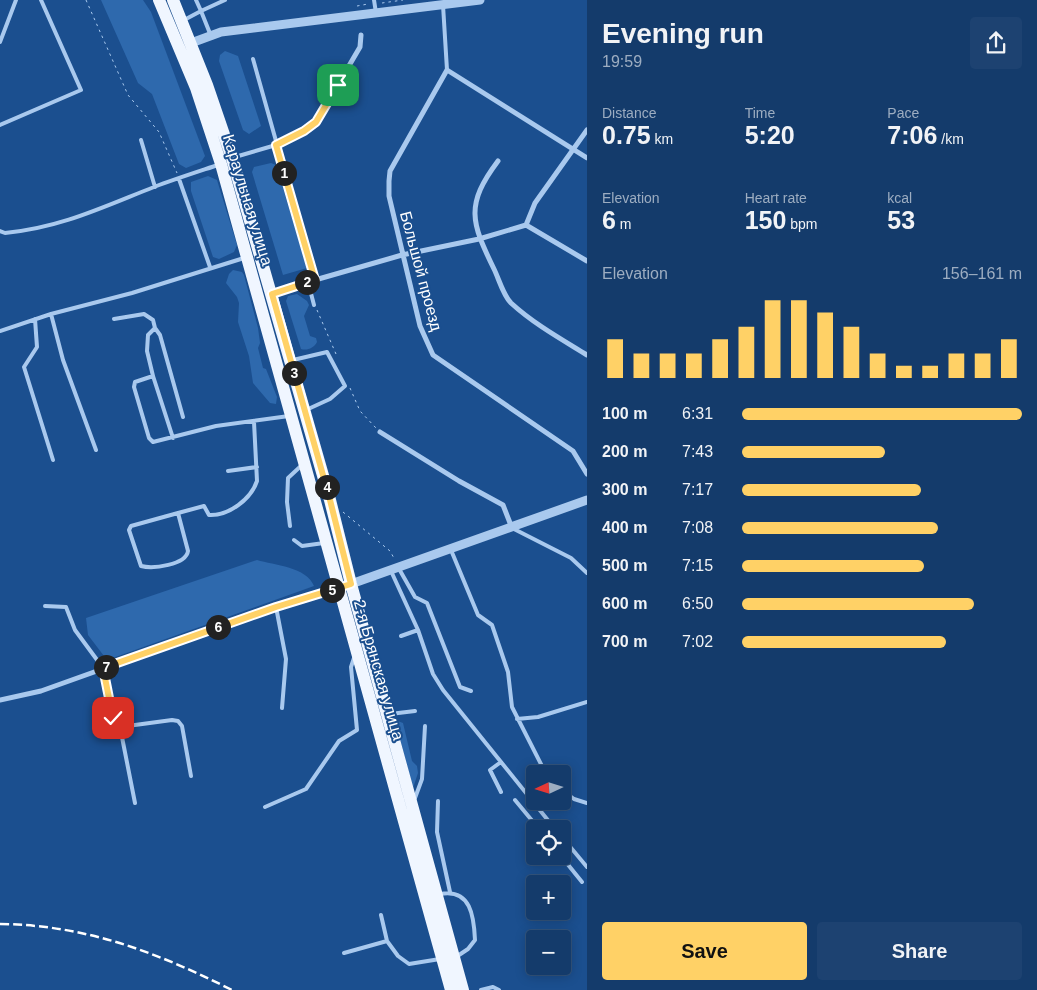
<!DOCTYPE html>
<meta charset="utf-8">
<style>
:root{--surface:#143b6b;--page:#1d4271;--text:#f1f3f6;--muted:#9dadc1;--line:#33557e;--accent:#ffd166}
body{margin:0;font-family:Arial,sans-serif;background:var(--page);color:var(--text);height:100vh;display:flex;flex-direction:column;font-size:19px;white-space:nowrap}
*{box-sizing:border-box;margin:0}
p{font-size:16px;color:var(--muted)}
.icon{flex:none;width:28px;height:28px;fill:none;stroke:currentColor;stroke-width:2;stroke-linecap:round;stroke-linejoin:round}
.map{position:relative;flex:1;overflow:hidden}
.panel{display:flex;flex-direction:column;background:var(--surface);width:450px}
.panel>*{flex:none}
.needle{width:32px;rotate:266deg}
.buttons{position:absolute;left:526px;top:765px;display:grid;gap:10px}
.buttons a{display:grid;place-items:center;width:45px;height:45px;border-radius:5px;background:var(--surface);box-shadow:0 2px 12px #0003,0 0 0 1px var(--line);font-size:25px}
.pin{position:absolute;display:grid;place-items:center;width:42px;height:42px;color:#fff;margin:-21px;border-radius:10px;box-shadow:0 2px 8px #0006}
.km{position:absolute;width:25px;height:25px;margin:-12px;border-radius:50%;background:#222;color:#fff;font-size:14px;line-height:25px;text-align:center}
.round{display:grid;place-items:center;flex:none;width:52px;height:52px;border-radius:5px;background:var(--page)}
.headline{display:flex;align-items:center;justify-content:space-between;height:85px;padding:0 15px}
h1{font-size:28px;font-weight:600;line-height:38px}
.figures{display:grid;grid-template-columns:repeat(3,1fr);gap:8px;height:85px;padding:5px 15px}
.figures div{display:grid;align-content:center}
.figures b{font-size:25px;font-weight:600}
.figures small{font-size:14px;font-weight:400}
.figures p{font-size:14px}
.chart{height:140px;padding:10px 15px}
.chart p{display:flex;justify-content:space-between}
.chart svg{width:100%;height:90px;margin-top:5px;stroke:var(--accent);stroke-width:6}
.action{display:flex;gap:10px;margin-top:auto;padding:10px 15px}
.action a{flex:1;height:58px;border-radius:5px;background:var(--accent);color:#111;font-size:20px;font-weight:600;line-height:58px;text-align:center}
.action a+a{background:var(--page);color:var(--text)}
ul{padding:0 15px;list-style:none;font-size:16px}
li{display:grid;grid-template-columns:80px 60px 1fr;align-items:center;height:38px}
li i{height:12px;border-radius:6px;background:var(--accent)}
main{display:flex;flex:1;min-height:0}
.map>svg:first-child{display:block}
.green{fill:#2e69ad}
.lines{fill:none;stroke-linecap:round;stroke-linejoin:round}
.path{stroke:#a9c9ee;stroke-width:1;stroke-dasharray:2.5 4;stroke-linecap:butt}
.service{stroke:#a9c9ee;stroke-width:4}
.minor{stroke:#a9c9ee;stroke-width:5}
.tertiary{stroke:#a9c9ee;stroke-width:9}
.primary{stroke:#f0f6ff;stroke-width:12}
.rail{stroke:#fff;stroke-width:2.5;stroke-dasharray:9 4;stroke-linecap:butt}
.route-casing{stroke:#fff;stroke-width:10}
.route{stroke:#ffd166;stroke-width:6}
.labels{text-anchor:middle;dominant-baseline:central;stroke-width:4;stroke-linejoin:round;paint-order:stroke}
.street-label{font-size:16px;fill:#fff;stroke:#1b4f8f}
</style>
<main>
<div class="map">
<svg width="587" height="990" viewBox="0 0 587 990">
<rect width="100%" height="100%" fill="#1b4f8f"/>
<path class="green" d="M101,0H143L151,12L205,156L201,162L186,168L179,164L152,94L138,83Z
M225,51L238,56L261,126L249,134L243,130L219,61L220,55Z
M271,163L276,165L307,268L283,275L252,172L254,167Z
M208,176L217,180L237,245L234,252L219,259L213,257L191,191V182Z
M233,270L242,272L244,275L258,328L260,343L258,348L263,368L266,369L277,397L276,404L270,403L253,383L249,356L238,322L239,303L237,297L226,283L229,274Z
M297,294L307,301L309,305L304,316L310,336L316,338L317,342C314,348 307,351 301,349L286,301L288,296Z
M257,560C274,565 307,567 314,586L107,660L88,635L86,618Z
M395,720L403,723L412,761L417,766L418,773L413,788Z"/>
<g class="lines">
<path class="path" d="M86,0L128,95L159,132L177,173
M382,3L403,0
M357,6L368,4
M317,310L336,354
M350,388L360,411L376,428
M343,512L390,551L395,560"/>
<path class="service" d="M374,0L376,13
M443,5L447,70
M184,20L201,11L196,0
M211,36L201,11L225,0
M0,42L16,0
M253,59L315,280L274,293
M0,125L81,90L41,0
M141,140L155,187
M235,157L276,145
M179,179L210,267
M0,231L5,233C60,228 103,207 154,187C175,179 197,172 218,165
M308,282L314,305
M51,314L63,360L96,450
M35,319L37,347L24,367L53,460
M114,319L144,314L153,320L155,328L148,335L147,351L153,376L173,438
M155,328L160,335L183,417
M0,331L51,314L132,293L244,258
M293,360L327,352L345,386L330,399L306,410
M153,376L135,382L134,387L149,438L153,442L216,426L289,416
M228,471L257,467
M178,513L131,526L129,530L141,566C153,569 186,565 188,551L178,513L204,506L209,515C229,516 251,499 257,481L254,422
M290,526L287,502L288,478L302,465
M512,528L571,558L587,573
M294,540L302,546L324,543
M451,550L478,615L492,625L508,672L512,707L546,774
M398,567L415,597L427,603L460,687L471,691
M391,571L418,630L433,674L443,690L555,829
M45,606L66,607L75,630L103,668L113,718L120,727L135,803
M276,607L286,659L282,708
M401,636L418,630
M390,714L415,711
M517,719L538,717L587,702
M120,727L172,720L178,721L182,726L191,776
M501,762L490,770L501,792
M562,790L574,799L587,803
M415,798L422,779L425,726
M515,800L539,829
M438,801L437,832L450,892
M265,807L306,789L339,741L357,730L351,667L354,658
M562,837L587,867
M561,856L582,882
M440,894C471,888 474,917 475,940L468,949L456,957
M381,915L387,941
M344,953L387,941L398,956L409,964L440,959
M481,990L493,987L499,990"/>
<path class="minor" d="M276,145L304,131L316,122L360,47L361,35
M587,158L447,70L390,171L389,181V196L420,326L433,355L573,451L587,474
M498,161C465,205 471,222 494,269C499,279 503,295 511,303C534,324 561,339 587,355
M526,225L535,203L587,130
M308,282L402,255L479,239L526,225L587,261
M380,432L459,481L503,505L512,528
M0,700L41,691L276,607L338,588"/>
<path class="tertiary" d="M191,43L221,32L480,0
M351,584L587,500"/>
<path class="primary" d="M159,0L196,88L221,164L451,990
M173,0L207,85L232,158L330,500L351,584L463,990"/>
<path class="rail" d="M0,924C86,925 156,952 232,990"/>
</g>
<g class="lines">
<defs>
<path id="route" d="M113,718L103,668L276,607L351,584L330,500L272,294L315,280L276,145L304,131L316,122L338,85"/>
</defs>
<use href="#route" class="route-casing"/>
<use href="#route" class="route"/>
</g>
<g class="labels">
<g class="street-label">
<text transform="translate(248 200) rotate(73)">Караульная улица</text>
<text transform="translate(421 271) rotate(75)">Большой проезд</text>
<text transform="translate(379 670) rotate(74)">2-я Брянская улица</text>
</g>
</g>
</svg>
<div class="buttons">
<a><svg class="needle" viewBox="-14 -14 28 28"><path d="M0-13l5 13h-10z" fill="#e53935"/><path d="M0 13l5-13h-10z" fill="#9dadc1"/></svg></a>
<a><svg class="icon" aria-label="locate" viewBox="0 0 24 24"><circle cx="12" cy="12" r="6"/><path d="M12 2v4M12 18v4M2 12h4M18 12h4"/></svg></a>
<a>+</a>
<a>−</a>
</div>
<div class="pin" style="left:338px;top:85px;background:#1e9e55"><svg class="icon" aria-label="arrive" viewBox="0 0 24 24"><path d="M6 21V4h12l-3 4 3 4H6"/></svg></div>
<div class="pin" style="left:113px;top:718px;background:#d93025"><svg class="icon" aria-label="check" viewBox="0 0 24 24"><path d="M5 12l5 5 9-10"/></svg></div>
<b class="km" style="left:284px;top:173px">1</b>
<b class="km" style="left:307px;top:282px">2</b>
<b class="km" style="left:294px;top:373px">3</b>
<b class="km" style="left:327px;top:487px">4</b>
<b class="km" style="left:332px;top:590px">5</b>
<b class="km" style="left:218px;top:627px">6</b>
<b class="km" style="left:106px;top:667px">7</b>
</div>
<section class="panel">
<div class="headline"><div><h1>Evening run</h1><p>19:59</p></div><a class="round"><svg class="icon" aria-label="share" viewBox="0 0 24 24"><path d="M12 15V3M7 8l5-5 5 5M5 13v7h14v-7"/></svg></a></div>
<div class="figures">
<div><p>Distance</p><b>0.75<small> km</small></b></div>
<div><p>Time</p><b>5:20</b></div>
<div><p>Pace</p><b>7:06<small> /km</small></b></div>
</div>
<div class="figures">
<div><p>Elevation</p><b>6<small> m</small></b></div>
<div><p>Heart rate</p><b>150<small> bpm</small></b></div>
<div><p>kcal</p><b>53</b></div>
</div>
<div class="chart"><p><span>Elevation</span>156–161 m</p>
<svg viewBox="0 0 160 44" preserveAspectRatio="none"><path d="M5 44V25M15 44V32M25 44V32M35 44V32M45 44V25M55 44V19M65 44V6M75 44V6M85 44V12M95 44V19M105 44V32M115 44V38M125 44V38M135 44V32M145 44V32M155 44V25"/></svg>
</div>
<ul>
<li><b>100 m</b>6:31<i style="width:100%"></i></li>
<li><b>200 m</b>7:43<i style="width:51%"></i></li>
<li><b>300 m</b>7:17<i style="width:64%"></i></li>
<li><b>400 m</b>7:08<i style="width:70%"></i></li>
<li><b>500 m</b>7:15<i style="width:65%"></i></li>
<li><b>600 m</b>6:50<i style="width:83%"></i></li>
<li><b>700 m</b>7:02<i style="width:73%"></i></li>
</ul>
<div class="action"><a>Save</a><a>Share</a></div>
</section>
</main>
